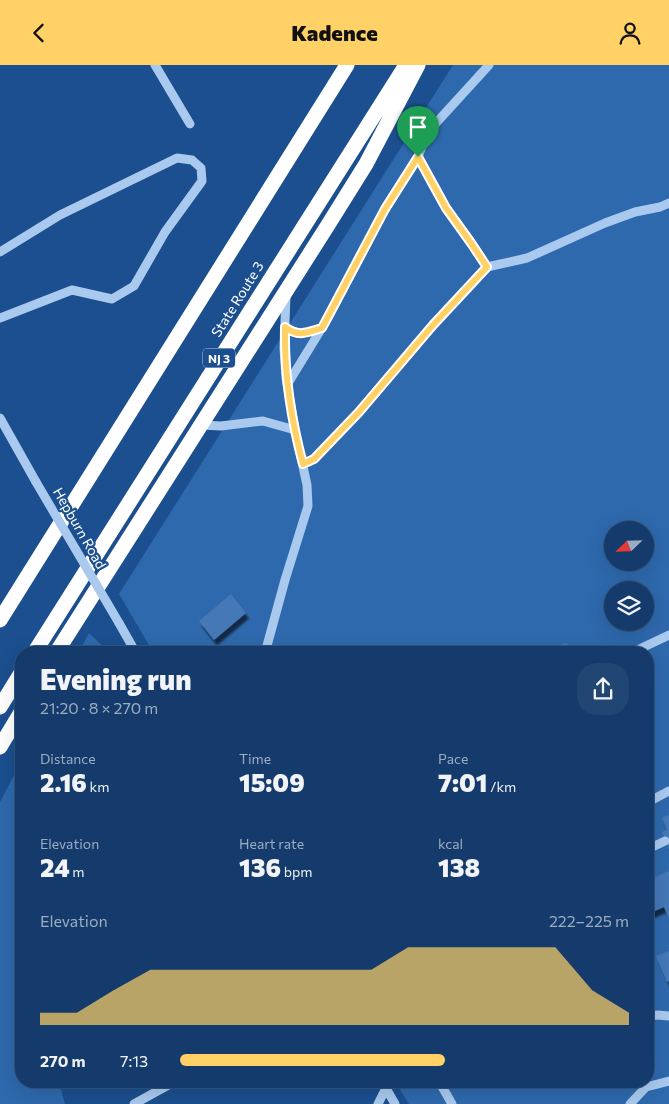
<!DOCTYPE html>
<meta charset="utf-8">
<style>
:root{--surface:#143b6b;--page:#214673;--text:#f1f3f6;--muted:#9dadc1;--line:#33557e;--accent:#ffd166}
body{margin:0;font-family:Commissioner,sans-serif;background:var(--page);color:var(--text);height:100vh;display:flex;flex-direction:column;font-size:19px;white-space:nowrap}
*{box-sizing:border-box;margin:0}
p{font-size:16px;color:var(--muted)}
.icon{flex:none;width:28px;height:28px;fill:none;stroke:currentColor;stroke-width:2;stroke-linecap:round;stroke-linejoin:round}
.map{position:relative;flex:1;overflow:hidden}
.sheet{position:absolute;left:15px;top:581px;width:639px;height:442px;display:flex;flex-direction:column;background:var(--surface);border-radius:20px;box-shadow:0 5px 20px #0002,0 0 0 1px var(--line)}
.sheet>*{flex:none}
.needle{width:32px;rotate:247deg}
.tools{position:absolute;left:604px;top:456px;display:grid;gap:10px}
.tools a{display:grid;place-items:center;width:50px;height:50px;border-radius:50%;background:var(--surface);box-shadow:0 5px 20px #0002,0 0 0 1px var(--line);font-size:25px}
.pin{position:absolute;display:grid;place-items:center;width:42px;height:42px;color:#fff;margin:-51px -21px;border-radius:50% 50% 50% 0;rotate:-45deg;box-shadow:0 0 5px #0007}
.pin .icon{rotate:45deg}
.round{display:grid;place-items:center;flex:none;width:52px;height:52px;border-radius:20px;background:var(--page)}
.headline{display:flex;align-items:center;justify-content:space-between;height:85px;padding:0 25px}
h1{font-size:28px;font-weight:800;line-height:38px}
.metrics{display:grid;grid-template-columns:repeat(3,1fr);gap:8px;height:85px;padding:5px 25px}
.metrics div{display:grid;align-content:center}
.metrics b{font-size:25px;font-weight:800}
.metrics small{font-size:14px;font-weight:400}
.metrics p{font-size:14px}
.chart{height:140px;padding:10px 25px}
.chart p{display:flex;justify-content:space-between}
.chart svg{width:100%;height:90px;margin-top:5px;fill:var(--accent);opacity:.7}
ul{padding:0 25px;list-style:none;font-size:16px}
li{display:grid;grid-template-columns:80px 60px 1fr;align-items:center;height:38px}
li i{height:12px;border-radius:6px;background:var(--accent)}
header{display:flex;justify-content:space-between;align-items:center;height:65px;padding:0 25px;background:var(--accent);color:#111;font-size:22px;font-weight:800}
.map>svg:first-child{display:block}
.green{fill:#2e69ad;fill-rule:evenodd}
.building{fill:#4478b7;filter:url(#shadow)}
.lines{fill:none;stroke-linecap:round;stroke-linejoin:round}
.minor{stroke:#a9c9ee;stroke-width:9}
.highway{stroke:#fff;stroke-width:15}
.minor-bridge{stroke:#a9c9ee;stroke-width:9}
.route-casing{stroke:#fff;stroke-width:10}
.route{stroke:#ffd166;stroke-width:6}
.labels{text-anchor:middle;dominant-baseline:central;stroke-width:4.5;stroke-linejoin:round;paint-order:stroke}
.shield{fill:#1b4f8f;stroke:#bbcadd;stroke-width:1}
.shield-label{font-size:12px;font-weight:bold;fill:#fff}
.street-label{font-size:14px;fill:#fff;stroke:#1b4f8f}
</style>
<header><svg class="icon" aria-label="back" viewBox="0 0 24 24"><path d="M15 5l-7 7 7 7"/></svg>Kadence<svg class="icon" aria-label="person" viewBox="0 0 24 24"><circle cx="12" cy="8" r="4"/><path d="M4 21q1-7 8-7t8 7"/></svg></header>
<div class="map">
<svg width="669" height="1039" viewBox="0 0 669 1039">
<defs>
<filter id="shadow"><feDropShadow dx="3" dy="5.5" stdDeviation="1" flood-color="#0009"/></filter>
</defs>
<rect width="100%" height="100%" fill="#1b4f8f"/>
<path class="green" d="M453,0H669V1039H409L396,1018H648V588L153,587L119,529ZM612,465H645V498H612ZM612,525H645V558H612Z
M89,568L109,587H79Z
M21,697V1018H59L65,1039H0V737Z"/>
<path class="building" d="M231,529L246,548L214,575L199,556Z
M567,578L570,588H534V587Z
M669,750V785L662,767L667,765L662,752Z
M669,806V854L664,842L648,849V815Z
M669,886V916L667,917L656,891Z"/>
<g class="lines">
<path class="minor" d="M155,0L190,59
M418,92L446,143L471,177L487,202
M0,187L60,150L177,93L192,95L201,103L202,116L165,167L134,221L112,234L72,225L0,253
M285,262C299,272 306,268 322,263
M287,320L328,253L385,144L418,92L426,71L437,57L489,0
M0,353L36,417
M201,360L221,361L263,356L295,365
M303,399L314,394L359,347L433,260L487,202L527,193L605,158L635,147L660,142L669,138
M119,558L136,588
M265,588L285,515L308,441L307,420L295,365L286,313L284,283L286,231
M631,588L669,570
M648,737L669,726
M648,784L665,776
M648,951L658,950L669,951
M383,1018L395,1039
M440,1018L452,1039
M646,1022L669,1016
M134,1039L172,1018
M378,1039L386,1023
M630,1039L646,1022V1018"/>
<path class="highway" d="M0,555L347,0
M34,588L406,0
M56,588L328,160L366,99L418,0
M0,642L21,608
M0,682L21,647"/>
<path class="minor-bridge" d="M36,417L119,558"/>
</g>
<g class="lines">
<defs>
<path id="route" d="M418,92L446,143L471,178L487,202L433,260L359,347L314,394L303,399C291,354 284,308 285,262C298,272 306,268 322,263L385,144Z"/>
</defs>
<use href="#route" class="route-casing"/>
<use href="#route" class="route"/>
</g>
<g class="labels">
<rect class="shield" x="203" y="283.5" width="32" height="19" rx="4"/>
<g class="shield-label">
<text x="219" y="293">NJ 3</text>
</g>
<g class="street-label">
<text transform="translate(237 234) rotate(-58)">State Route 3</text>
<text transform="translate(80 463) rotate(60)">Hepburn Road</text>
</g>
</g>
</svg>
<div class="tools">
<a><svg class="needle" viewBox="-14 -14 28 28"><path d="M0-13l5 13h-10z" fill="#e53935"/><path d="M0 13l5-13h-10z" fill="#9dadc1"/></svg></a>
<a><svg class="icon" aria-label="layers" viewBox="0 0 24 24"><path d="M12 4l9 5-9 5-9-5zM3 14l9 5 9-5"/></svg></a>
</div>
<div class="pin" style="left:418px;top:92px;background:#1e9e55"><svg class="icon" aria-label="arrive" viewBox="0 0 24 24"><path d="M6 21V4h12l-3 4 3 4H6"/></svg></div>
<section class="sheet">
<div class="headline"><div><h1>Evening run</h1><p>21:20 · 8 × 270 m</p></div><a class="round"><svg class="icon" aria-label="share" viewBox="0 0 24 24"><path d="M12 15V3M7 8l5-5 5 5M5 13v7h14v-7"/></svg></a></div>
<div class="metrics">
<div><p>Distance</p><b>2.16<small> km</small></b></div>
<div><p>Time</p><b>15:09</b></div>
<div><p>Pace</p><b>7:01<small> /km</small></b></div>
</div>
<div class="metrics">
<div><p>Elevation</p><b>24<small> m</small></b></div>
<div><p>Heart rate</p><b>136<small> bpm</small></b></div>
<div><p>kcal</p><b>138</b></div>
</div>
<div class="chart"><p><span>Elevation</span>222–225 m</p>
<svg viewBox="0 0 160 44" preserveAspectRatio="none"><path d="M0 44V38L10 38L20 27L30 17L40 17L50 17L60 17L70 17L80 17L90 17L100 6L110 6L120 6L130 6L140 6L150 27L160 38V44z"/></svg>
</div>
<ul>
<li><b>270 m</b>7:13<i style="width:59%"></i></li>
</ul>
</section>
</div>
